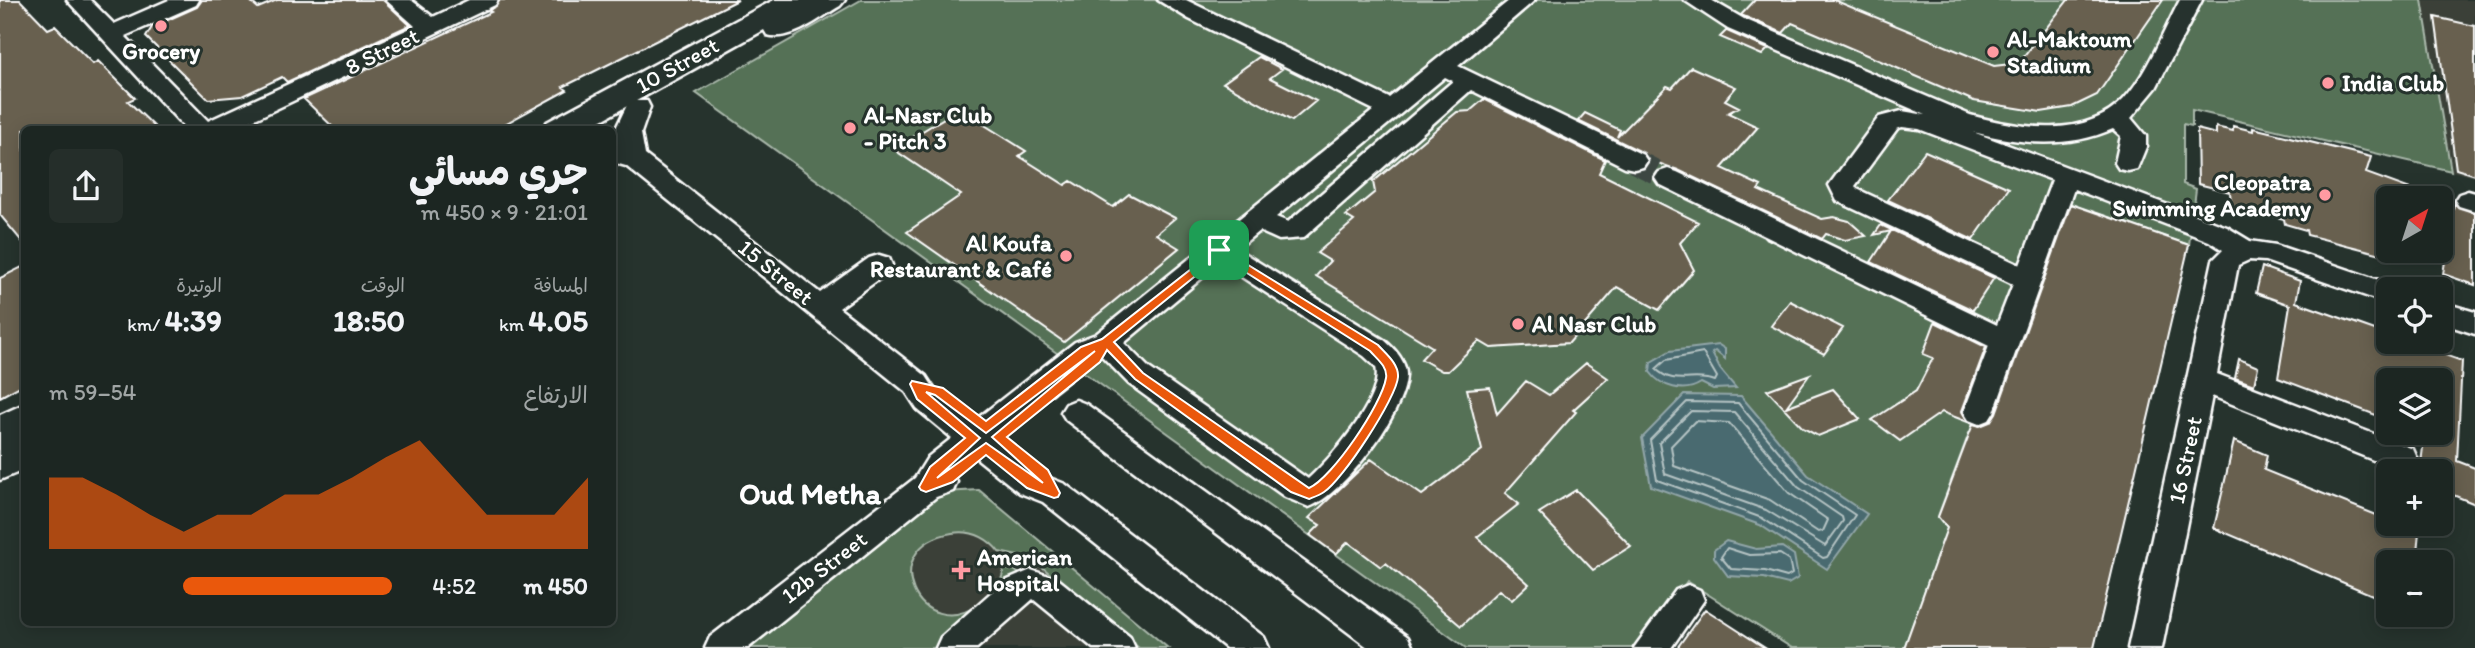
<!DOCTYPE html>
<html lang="ar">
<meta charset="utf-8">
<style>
:root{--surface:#1c2622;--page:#252e2a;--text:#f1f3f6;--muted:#a0a5a5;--line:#3a4340;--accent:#ea580c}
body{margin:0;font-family:Itim,"Playpen Sans Arabic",sans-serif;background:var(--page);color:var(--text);direction:rtl;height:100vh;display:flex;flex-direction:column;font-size:26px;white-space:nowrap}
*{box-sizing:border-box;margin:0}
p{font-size:23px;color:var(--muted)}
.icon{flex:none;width:38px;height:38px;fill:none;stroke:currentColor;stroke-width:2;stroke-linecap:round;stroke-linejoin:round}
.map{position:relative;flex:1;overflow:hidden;direction:ltr}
.panel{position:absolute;left:21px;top:126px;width:595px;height:500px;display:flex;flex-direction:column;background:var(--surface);border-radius:10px;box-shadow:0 4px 18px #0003,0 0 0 2px var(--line);direction:rtl}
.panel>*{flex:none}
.needle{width:46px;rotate:39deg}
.tools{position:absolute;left:2376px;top:186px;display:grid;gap:14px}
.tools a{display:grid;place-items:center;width:77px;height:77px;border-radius:10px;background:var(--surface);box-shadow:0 4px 18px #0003,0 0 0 2px var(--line);font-size:35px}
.pin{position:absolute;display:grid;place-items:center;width:60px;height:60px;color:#fff;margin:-30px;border-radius:14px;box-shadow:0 4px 10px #0006}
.round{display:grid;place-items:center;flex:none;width:74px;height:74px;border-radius:10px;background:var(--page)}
.head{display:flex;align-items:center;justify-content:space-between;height:119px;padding:0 28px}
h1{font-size:38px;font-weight:700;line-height:52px}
.metrics{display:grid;grid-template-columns:repeat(3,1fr);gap:10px;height:119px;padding:7px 28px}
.metrics div{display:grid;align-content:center}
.metrics b{font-size:30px;font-weight:700}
.metrics small{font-size:19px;font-weight:400}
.metrics p{font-size:19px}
.chart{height:196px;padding:14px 28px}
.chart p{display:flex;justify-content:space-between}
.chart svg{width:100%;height:126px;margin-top:7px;fill:var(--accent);opacity:.7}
ul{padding:0 28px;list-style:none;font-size:23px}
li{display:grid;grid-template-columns:112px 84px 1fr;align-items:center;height:52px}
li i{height:18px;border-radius:9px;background:var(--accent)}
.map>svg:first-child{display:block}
.built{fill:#3a4138}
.green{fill:#557157;stroke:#aab8ab;stroke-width:2}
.water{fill:#496b6f;stroke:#92a6a9;stroke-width:2}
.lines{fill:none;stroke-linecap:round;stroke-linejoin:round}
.shore{stroke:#b6c4c5;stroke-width:2}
.building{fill:#686150;stroke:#fff;stroke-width:2}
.minor-tunnel{stroke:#3c4742;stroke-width:24;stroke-dasharray:24 12;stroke-linecap:butt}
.minor-casing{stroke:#fff;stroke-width:5}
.major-casing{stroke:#fff;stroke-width:5}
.minor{fill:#26332d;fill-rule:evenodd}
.major{fill:#26332d;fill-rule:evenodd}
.route{fill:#ea580c;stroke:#fff;stroke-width:2;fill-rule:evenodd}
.poi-dot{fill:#ff9aa2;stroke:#26332d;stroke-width:2.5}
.labels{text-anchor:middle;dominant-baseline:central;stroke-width:6;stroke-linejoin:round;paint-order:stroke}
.poi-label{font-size:23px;font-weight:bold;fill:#fff;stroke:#26332d;text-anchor:start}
.street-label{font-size:23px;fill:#fff;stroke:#26332d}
.district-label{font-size:30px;font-weight:bold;fill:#fff;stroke:#26332d}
</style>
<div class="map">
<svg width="2475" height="648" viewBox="0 0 2475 648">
<rect width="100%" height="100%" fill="#26332d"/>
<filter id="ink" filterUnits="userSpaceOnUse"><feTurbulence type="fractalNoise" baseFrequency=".0143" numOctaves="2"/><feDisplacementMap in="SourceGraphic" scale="14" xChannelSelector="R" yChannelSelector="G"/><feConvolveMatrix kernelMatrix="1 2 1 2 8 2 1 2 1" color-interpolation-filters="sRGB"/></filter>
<g filter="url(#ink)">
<path class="built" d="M2422,0H2475V177L2451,171Z
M979,490L1168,648H750Z"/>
<path class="green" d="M861,0H2422L2451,171L2192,110V126L2183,124V184L2196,189L2189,245L2064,202L1983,429L1969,433L1938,516L1947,528L1904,648H1792L1687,581L1640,648H1466L696,93Z
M979,490L1168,648H1139L1042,567L1022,557L999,552C987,537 972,530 952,533C874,546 918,648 981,603C994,593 1001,586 1004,569L1014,570L1021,575L938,648H750L944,492Z"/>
<path class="water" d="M1719,345L1725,349V359L1715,351L1712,353L1720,369L1736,388L1713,389L1701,383C1684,394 1661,387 1650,372L1651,362L1670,351Z
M1684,395L1741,396L1808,475L1867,514L1827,569L1760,525L1651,486L1642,438Z
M1726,541L1756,549L1782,547L1794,555L1798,578L1788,584L1764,578L1728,576L1714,557V550Z"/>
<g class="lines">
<path class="shore" d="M1703,353L1717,377L1715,381C1694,373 1674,387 1656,369L1666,360Z
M1687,402L1738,403L1803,480L1855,515L1827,557L1823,558L1762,518L1657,480L1650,440Z
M1691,411L1734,412L1798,487L1842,517L1843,521L1825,546L1766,510L1665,474L1659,443Z
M1695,421L1729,423L1789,493L1828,520L1823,531L1818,532L1770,500L1674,466L1671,446Z
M1727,548L1749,555L1780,554L1789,560L1792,574L1787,577L1765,571L1731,569L1721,557Z"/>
</g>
<path class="building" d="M0,0H20L48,29L55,26L93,64L98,61L135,98L128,101L158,130H24V244L0,215Z
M202,0H249L258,8L277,0H383L410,25L287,82L282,77L242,96L208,99L146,37L152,27L197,7Z
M500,0H738L563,87L567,90L494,130H336L304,99L491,12L489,11Z
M1755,0H1834L1994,66L2019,63L2068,0H2163L2097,95L2072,107L2041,112L1974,101L1792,23L1783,33L1741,15Z
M2435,17L2475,26V175L2456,169Z
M1726,31H1727L1768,49L1762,55L1720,37Z
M1259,57L1282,69L1270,78L1316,101L1292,121L1223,83Z
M1691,67L1736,87L1725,100L1739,107L1728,113L1758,127L1722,168L1761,186L1758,190L1822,219L1834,217L1849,221L1866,236L1845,240L1826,234L1822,239L1678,170L1649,160L1644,153L1578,121L1585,113L1620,130L1617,137L1667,86L1672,88Z
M1484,99L1605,160L1599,173L1698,222L1680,243L1694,270L1659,310L1617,287L1569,343L1491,348L1479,341L1448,371H1442L1421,359L1432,347L1316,276L1330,261L1317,253L1354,221L1346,216L1375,192L1373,182L1457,112L1470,111Z
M959,109L1026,151L1019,156L1065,185L1071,181L1113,207L1129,194L1175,218L1156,234L1179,248L1064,342L907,232L961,195L893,149Z
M2233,126L2253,131V128L2371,157L2366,173L2427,195L2426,198H2389V256L2307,235L2306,230L2285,224L2284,219L2231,205L2230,192L2198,184L2197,129L2216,134V127L2233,131Z
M1925,151L2009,188L1973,240L1888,200Z
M2071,204L2189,245L2094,648H1904L1947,528L1938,517L1973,424L1980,426L1990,422L1996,413Z
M2454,204L2475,213V285L2443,274Z
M1881,225L1994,278L1973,310L1871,262L1891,231L1874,235Z
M24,266V384L0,397V278Z
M2262,267L2300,281L2296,302L2389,335V341H2406L2462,361L2457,461L2475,468V504L2441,490V471H2420L2425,432H2441V380H2389V420L2278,378L2290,305L2256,293Z
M1790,301L1843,328L1824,354L1771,326Z
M1935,322L1986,347L1962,411L1968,422L1942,412L1900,441L1872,420L1916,391L1933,358L1923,354Z
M2239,359L2258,367L2254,385L2235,378Z
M1586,363L1608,378L1573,410L1576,412L1505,493L1519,504L1477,537L1529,584L1512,600L1499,590L1461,626L1386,563L1381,567L1348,542L1336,554L1310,535L1320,525L1309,518L1371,459L1422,495L1482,450L1467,389L1490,387L1497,414L1526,381L1549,395Z
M1810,374L1786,407L1833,389L1860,419L1818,436L1803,428L1767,390Z
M2234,441L2267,455L2264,470L2389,520V523L2419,532L2416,562H2389V602L2214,528Z
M1576,490L1631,546L1593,570L1539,513Z
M1705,609L1765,648H1677Z"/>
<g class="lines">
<path class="minor-tunnel" d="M1634,161L1668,178"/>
<defs>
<path id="minor" d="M67,0H90L114,24L169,0H199L196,5L125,36L208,121L415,26L386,0H411L433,17L469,0H498L495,5L232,130H187Z
M1158,0H1186L1389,98L1510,0H1535L1458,66L1643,155L1647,161L1643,167L1634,169L1625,167L1471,90L1303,238L1279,240L1259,231L1237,249L1384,340C1394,348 1407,362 1406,376C1405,413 1343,495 1309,507L1285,497L1129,384L1101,355L995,438L1042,475L1065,484L1264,637L1269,648H1226L1043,502L1020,493L974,456L952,473L957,482L953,491L936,497L748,648H705L710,637L915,478L928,457L952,438L917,409L906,392L626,166L612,162L617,126L629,101H647L650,107L641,133L645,155L820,293L869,258L879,255L889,258L892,265L889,272L839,308L926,376L937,393L974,421L1075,342L1096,334L1374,110L1189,19ZM1445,77L1453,81L1288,222L1276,217ZM1220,263L1364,356L1376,367C1384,399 1330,459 1308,479L1149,368L1124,343Z
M1684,0H1711L1744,19L1970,115C2018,128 2086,140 2124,99C2148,72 2163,32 2180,0H2202L2156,88L2131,118L2146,136V147L2137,169L2128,171L2119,169L2115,163L2121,136L2113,129C2068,149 2020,144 1973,132L2227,227L2250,241L2276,245L2399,287L2389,289V304L2265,261L2249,260L2238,265L2217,374L2413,449L2417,458L2413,467L2402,470L2391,467L2212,396L2162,648H2128L2213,260L2223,250L2209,241L2074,189L1994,412L1989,420L1979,424L1969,420L1964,412L1989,346L1659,184L1655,178L1659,172L1668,169L1677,172L1997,325L2013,284L1837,201L1829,185L1879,117L1902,111L1926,115L1728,29ZM1902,127L1919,129L2052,180L2020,265L1857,189L1855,186L1897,129Z
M2468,191L2475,193V211L2459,206L2455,200L2459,194Z
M2441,302L2475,312V334L2441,323Z
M1076,400L1086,404L1408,637L1413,648H1369L1066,420L1061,412L1066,404Z
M1031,570L1058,579L1130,637L1135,648H1093L1033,599L977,648H936L941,637L1003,582Z
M1688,585L1700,590L1704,600L1671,648H1634L1676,590Z"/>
<path id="major" d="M774,0H845L840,6C819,18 792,42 767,35L764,30L584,130H542L547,122Z
M24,404V470L0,480V415Z"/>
</defs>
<use href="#minor" class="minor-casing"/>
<use href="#major" class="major-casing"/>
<use href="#minor" class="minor"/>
<use href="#major" class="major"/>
</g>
</g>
<path class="route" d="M1219,247L1378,345C1386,354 1399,364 1398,377C1397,397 1342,481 1324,492C1320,495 1314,497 1309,499L1291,492L1135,379L1107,350L1100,362L1007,437L1048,470L1060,493L1058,497L1054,498L1027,488L986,455L953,482L926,492L921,490L919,487L930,467L965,438L917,399L910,384L912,381L943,388L986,421L1081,347L1102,339ZM1220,256L1370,351C1377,359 1388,367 1386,378C1382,404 1332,478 1309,488L1143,373L1114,342ZM1095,351L992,437L1043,483L986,443L937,478L980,438L926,392L935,395L986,433Z"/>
<g class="poi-dot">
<circle cx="161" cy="26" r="7"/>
<circle cx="1993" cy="52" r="7"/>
<circle cx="2328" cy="83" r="7"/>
<circle cx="850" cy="128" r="7"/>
<circle cx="2325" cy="195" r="7"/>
<circle cx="1066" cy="256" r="7"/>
<circle cx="1518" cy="324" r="7"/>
<path d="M957.5 559.5h7v7h7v7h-7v7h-7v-7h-7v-7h7z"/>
</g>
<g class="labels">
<g class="poi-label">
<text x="2007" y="39">Al-Maktoum<tspan x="2007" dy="26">Stadium</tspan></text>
<text x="161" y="51" text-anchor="middle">Grocery</text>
<text x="2342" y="83">India Club</text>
<text x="864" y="115">Al-Nasr Club<tspan x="864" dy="26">- Pitch 3</tspan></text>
<text x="2311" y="182" text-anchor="end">Cleopatra<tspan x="2311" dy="26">Swimming Academy</tspan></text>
<text x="1052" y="243" text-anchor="end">Al Koufa<tspan x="1052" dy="26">Restaurant &amp; Café</tspan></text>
<text x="1532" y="324">Al Nasr Club</text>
<text x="977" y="557">American<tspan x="977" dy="26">Hospital</tspan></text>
</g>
<g class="street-label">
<text transform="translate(382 51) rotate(-26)">8 Street</text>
<text transform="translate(677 65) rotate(-29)">10 Street</text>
<text transform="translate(776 272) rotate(39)">15 Street</text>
<text transform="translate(2185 460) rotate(-78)">16 Street</text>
<text transform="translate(824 567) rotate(-38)">12b Street</text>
</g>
<g class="district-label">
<text x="810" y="493">Oud Metha</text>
</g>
</g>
</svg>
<div class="tools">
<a><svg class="needle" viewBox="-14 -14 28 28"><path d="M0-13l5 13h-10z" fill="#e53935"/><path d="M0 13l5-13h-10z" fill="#a0a5a5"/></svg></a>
<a><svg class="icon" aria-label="locate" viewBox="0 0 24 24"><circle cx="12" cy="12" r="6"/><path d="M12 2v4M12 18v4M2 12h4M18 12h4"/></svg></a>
<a><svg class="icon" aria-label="layers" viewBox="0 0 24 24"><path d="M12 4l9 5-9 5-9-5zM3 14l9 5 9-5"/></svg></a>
<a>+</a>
<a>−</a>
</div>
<div class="pin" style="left:1219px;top:250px;background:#1e9e55"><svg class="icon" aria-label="arrive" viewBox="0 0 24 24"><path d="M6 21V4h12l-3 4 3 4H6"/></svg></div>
<section class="panel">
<div class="head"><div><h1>جري مسائي</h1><p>21:01 · 9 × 450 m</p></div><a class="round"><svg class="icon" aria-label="share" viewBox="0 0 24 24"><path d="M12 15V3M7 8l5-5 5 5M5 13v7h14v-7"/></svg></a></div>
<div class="metrics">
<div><p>المسافة</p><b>4.05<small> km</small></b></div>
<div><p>الوقت</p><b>18:50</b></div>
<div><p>الوتيرة</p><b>4:39<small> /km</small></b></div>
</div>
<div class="chart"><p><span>الارتفاع</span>54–59 m</p>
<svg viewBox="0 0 160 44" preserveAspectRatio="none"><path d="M0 44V19L10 19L20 25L30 32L40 38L50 32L60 32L70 25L80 25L90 19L100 12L110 6L120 19L130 32L140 32L150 32L160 19V44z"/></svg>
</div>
<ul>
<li><b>450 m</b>4:52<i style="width:61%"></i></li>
</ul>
</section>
</div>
